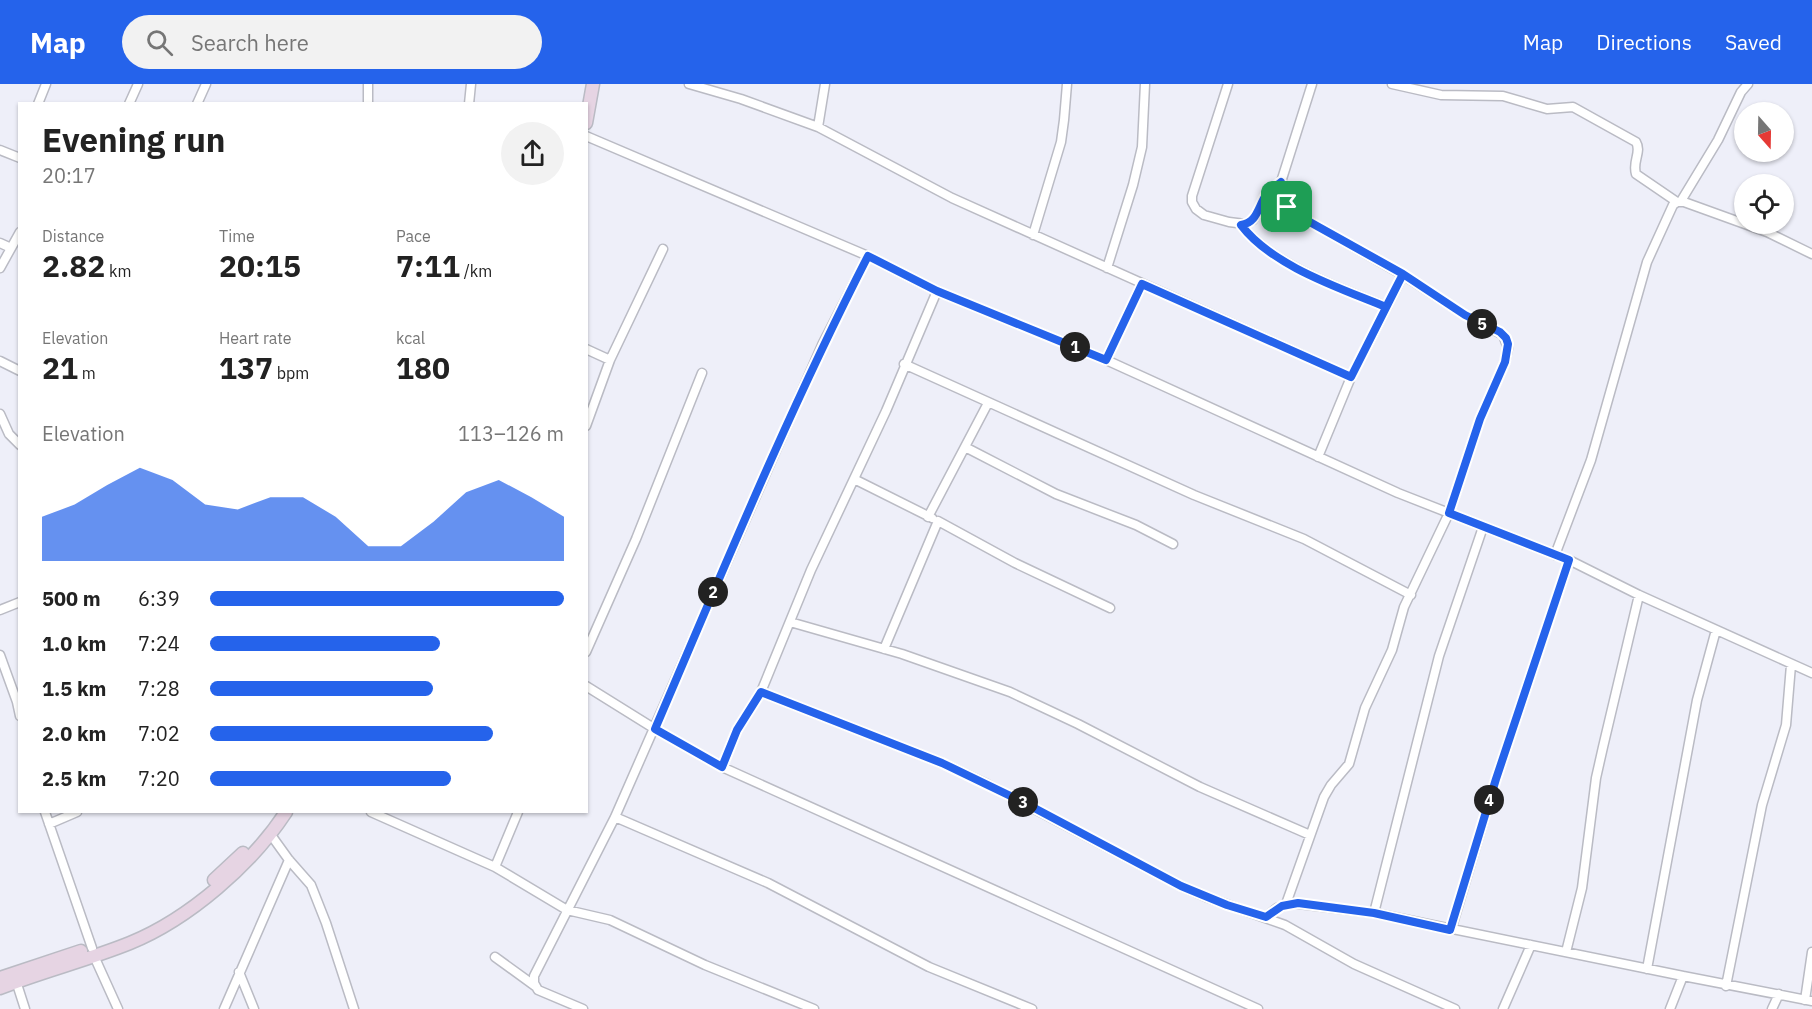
<!DOCTYPE html>
<meta charset="utf-8">
<style>
:root{--surface:#fff;--page:#f2f2f2;--text:#222;--muted:#767676;--accent:#2563eb}
body{margin:0;font-family:"IBM Plex Sans",sans-serif;background:var(--page);color:var(--text);height:100vh;display:flex;flex-direction:column;font-size:22px;white-space:nowrap}
*{box-sizing:border-box;margin:0}
p{font-size:20px;color:var(--muted)}
.icon{flex:none;width:33px;height:33px;fill:none;stroke:currentColor;stroke-width:2;stroke-linecap:round;stroke-linejoin:round}
.map{position:relative;flex:1;overflow:hidden}
.details{position:absolute;left:18px;top:18px;width:570px;height:711px;display:flex;flex-direction:column;background:var(--surface);border-radius:0px;box-shadow:0 2px 4px #0004}
.details>*{flex:none}
.needle{width:39px;rotate:160deg}
.buttons{position:absolute;left:1734px;top:18px;display:grid;gap:12px}
.buttons a{display:grid;place-items:center;width:60px;height:60px;border-radius:50%;background:var(--surface);box-shadow:0 2px 4px #0004;font-size:30px}
.pin{position:absolute;display:grid;place-items:center;width:51px;height:51px;color:#fff;margin:-26px;border-radius:12px;box-shadow:0 3px 9px #0006}
.km{position:absolute;width:30px;height:30px;margin:-15px;border-radius:50%;background:#222;color:#fff;font-size:16px;line-height:30px;text-align:center}
.round{display:grid;place-items:center;flex:none;width:63px;height:63px;border-radius:32px;background:var(--page)}
.overview{display:flex;align-items:center;justify-content:space-between;height:102px;padding:0 24px}
h1{font-size:33px;font-weight:800;line-height:45px}
.figures{display:grid;grid-template-columns:repeat(3,1fr);gap:9px;height:102px;padding:6px 24px}
.figures div{display:grid;align-content:center}
.figures b{font-size:30px;font-weight:800}
.figures small{font-size:16px;font-weight:400}
.figures p{font-size:16px}
.chart{height:168px;padding:12px 24px}
.chart p{display:flex;justify-content:space-between}
.chart svg{width:100%;height:108px;margin-top:6px;fill:var(--accent);opacity:.7}
ul{padding:0 24px;list-style:none;font-size:20px}
li{display:grid;grid-template-columns:96px 72px 1fr;align-items:center;height:45px}
li i{height:15px;border-radius:8px;background:var(--accent)}
header{display:flex;align-items:center;gap:36px;box-sizing:border-box;height:84px;padding:0 30px;background:var(--accent);color:#fff}
header strong{font-size:28px}
nav{display:flex;gap:33px;margin-inline-start:auto;font-size:21px}
.search{width:420px;height:54px;background:var(--page);display:flex;align-items:center;gap:15px;box-sizing:border-box;padding:0 21px;border-radius:33px;color:var(--muted);font-size:22px}
.map>svg:first-child{display:block}
.lines{fill:none;stroke-linecap:round;stroke-linejoin:round}
.minor-casing{stroke:#babbc4;stroke-width:11}
.secondary-casing{stroke:#babbc4;stroke-width:15}
.minor{stroke:#fff;stroke-width:8}
.secondary{stroke:#e6d4e3;stroke-width:12}
.route-casing{stroke:#fff;stroke-width:12}
.route{stroke:#2563eb;stroke-width:8}
</style>
<header>
<strong>Map</strong>
<div class="search"><svg class="icon" aria-label="search" viewBox="0 0 24 24"><circle cx="10" cy="10" r="6"/><path d="M15 15l6 6"/></svg>Search here</div>
<nav><a>Map</a><a>Directions</a><a>Saved</a></nav>
</header>
<div class="map">
<svg width="1812" height="925" viewBox="0 0 1812 925">
<rect width="100%" height="100%" fill="#eeeff9"/>
<g class="lines">
<defs>
<path id="minor" d="M368,0V20
M689,0L741,15L818,43L952,114L1351,293
M1228,0L1192,112V118L1196,125L1204,131L1229,138L1245,140L1253,136L1270,107L1281,98
M1392,0L1441,11L1503,12L1547,25L1573,23L1636,58C1642,68 1632,77 1636,90L1677,118
M38,20L46,0
M129,20L138,0
M197,20L206,0
M469,20L471,0
M818,43L825,0
M586,52L868,172L937,207L1104,275L1398,409L1569,476L1639,511L1812,589
M0,66L20,74
M1681,117L1718,56L1741,8L1748,0
M1241,141C1272,181 1340,204 1387,223
M1033,151L1061,58L1064,36L1067,0
M0,159L11,164
M0,184L20,148
M1107,184L1133,101L1142,63L1145,0
M586,265L610,276
M1106,276L1142,200
M0,277L20,287
M904,280L1194,411L1304,455L1411,511
M0,330L9,350L20,361
M586,342L610,276L663,165
M965,363L1056,410L1136,441L1173,460
M1318,373L1351,293L1403,191
M854,395L932,434
M928,433L988,319
M1555,471L1591,376L1647,178L1673,121L1677,118H1684L1767,148L1812,170
M0,526L20,518
M790,538L902,570L1010,608L1078,640L1200,703L1310,751
M884,565L938,437L1015,479L1110,524
M586,568L636,455L702,289
M0,571L17,618L20,632
M586,602L655,645L722,683L1258,925
M761,608L942,679L987,700L1181,802L1206,813L1285,841L1354,880L1455,925
M722,683L737,646L761,608L811,486L886,327L937,207
M45,728L92,864
M371,728L495,783L567,826L610,836L705,881L814,925
M615,733L768,799L929,883L1032,925
M49,740L77,728
M271,751L289,776L311,801L326,839L354,925
M495,783L518,728
M1286,820L1324,713L1331,701L1349,680L1365,624L1392,566L1404,523L1449,429L1480,335L1505,278L1508,264L1503,251L1465,231L1403,191L1291,127L1282,118L1280,112L1281,98L1312,0
M1374,829L1439,572L1483,443
M1266,833L1277,824L1291,819L1374,829L1683,892L1670,925
M1451,846L1496,695L1569,476
M1566,868L1582,804L1596,694L1603,663L1639,511
M94,872L118,925
M495,873L535,902
M1647,885L1697,616L1716,546
M239,888L254,925
M1683,892L1812,917
M16,897L25,925
M1726,902L1762,721L1786,641L1791,581
M1805,916L1812,868
M224,925L289,776
M583,925L538,906L534,899V892L615,733L823,259L868,172
M1503,925L1531,861
M1772,925L1779,910"/>
<path id="secondary" d="M586,39L593,0
M214,796L243,769
M0,894L81,867
M0,904C43,887 88,876 130,859C189,835 252,780 286,728"/>
</defs>
<use href="#minor" class="minor-casing"/>
<use href="#secondary" class="secondary-casing"/>
<use href="#minor" class="minor"/>
<use href="#secondary" class="secondary"/>
</g>
<g class="lines">
<defs>
<path id="route" d="M1287,123L1299,132L1403,190L1351,293L1142,200L1106,276L937,207L868,172C789,326 723,486 655,645L722,683L737,646L761,608L942,679L1023,718L1181,802L1227,821L1266,833L1282,822L1298,819L1374,829L1450,846L1496,695L1569,476L1449,429L1480,335L1505,278L1508,260L1506,254L1500,248L1465,231L1403,190L1386,223C1340,204 1272,182 1241,141C1257,139 1258,123 1266,111C1270,106 1276,102 1281,98L1280,112L1287,123"/>
</defs>
<use href="#route" class="route-casing"/>
<use href="#route" class="route"/>
</g>
</svg>
<div class="buttons">
<a><svg class="needle" viewBox="-14 -14 28 28"><path d="M0-13l5 13h-10z" fill="#e53935"/><path d="M0 13l5-13h-10z" fill="#767676"/></svg></a>
<a><svg class="icon" aria-label="locate" viewBox="0 0 24 24"><circle cx="12" cy="12" r="6"/><path d="M12 2v4M12 18v4M2 12h4M18 12h4"/></svg></a>
</div>
<div class="pin" style="left:1287px;top:123px;background:#1e9e55"><svg class="icon" aria-label="arrive" viewBox="0 0 24 24"><path d="M6 21V4h12l-3 4 3 4H6"/></svg></div>
<b class="km" style="left:1075px;top:263px">1</b>
<b class="km" style="left:713px;top:508px">2</b>
<b class="km" style="left:1023px;top:718px">3</b>
<b class="km" style="left:1489px;top:716px">4</b>
<b class="km" style="left:1482px;top:240px">5</b>
<section class="details">
<div class="overview"><div><h1>Evening run</h1><p>20:17</p></div><a class="round"><svg class="icon" aria-label="share" viewBox="0 0 24 24"><path d="M12 15V3M7 8l5-5 5 5M5 13v7h14v-7"/></svg></a></div>
<div class="figures">
<div><p>Distance</p><b>2.82<small> km</small></b></div>
<div><p>Time</p><b>20:15</b></div>
<div><p>Pace</p><b>7:11<small> /km</small></b></div>
</div>
<div class="figures">
<div><p>Elevation</p><b>21<small> m</small></b></div>
<div><p>Heart rate</p><b>137<small> bpm</small></b></div>
<div><p>kcal</p><b>180</b></div>
</div>
<div class="chart"><p><span>Elevation</span>113–126 m</p>
<svg viewBox="0 0 160 44" preserveAspectRatio="none"><path d="M0 44V26L10 21L20 13L30 6L40 11L50 21L60 23L70 18L80 18L90 26L100 38L110 38L120 28L130 16L140 11L150 18L160 26V44z"/></svg>
</div>
<ul>
<li><b>500 m</b>6:39<i style="width:100%"></i></li>
<li><b>1.0 km</b>7:24<i style="width:65%"></i></li>
<li><b>1.5 km</b>7:28<i style="width:63%"></i></li>
<li><b>2.0 km</b>7:02<i style="width:80%"></i></li>
<li><b>2.5 km</b>7:20<i style="width:68%"></i></li>
</ul>
</section>
</div>
